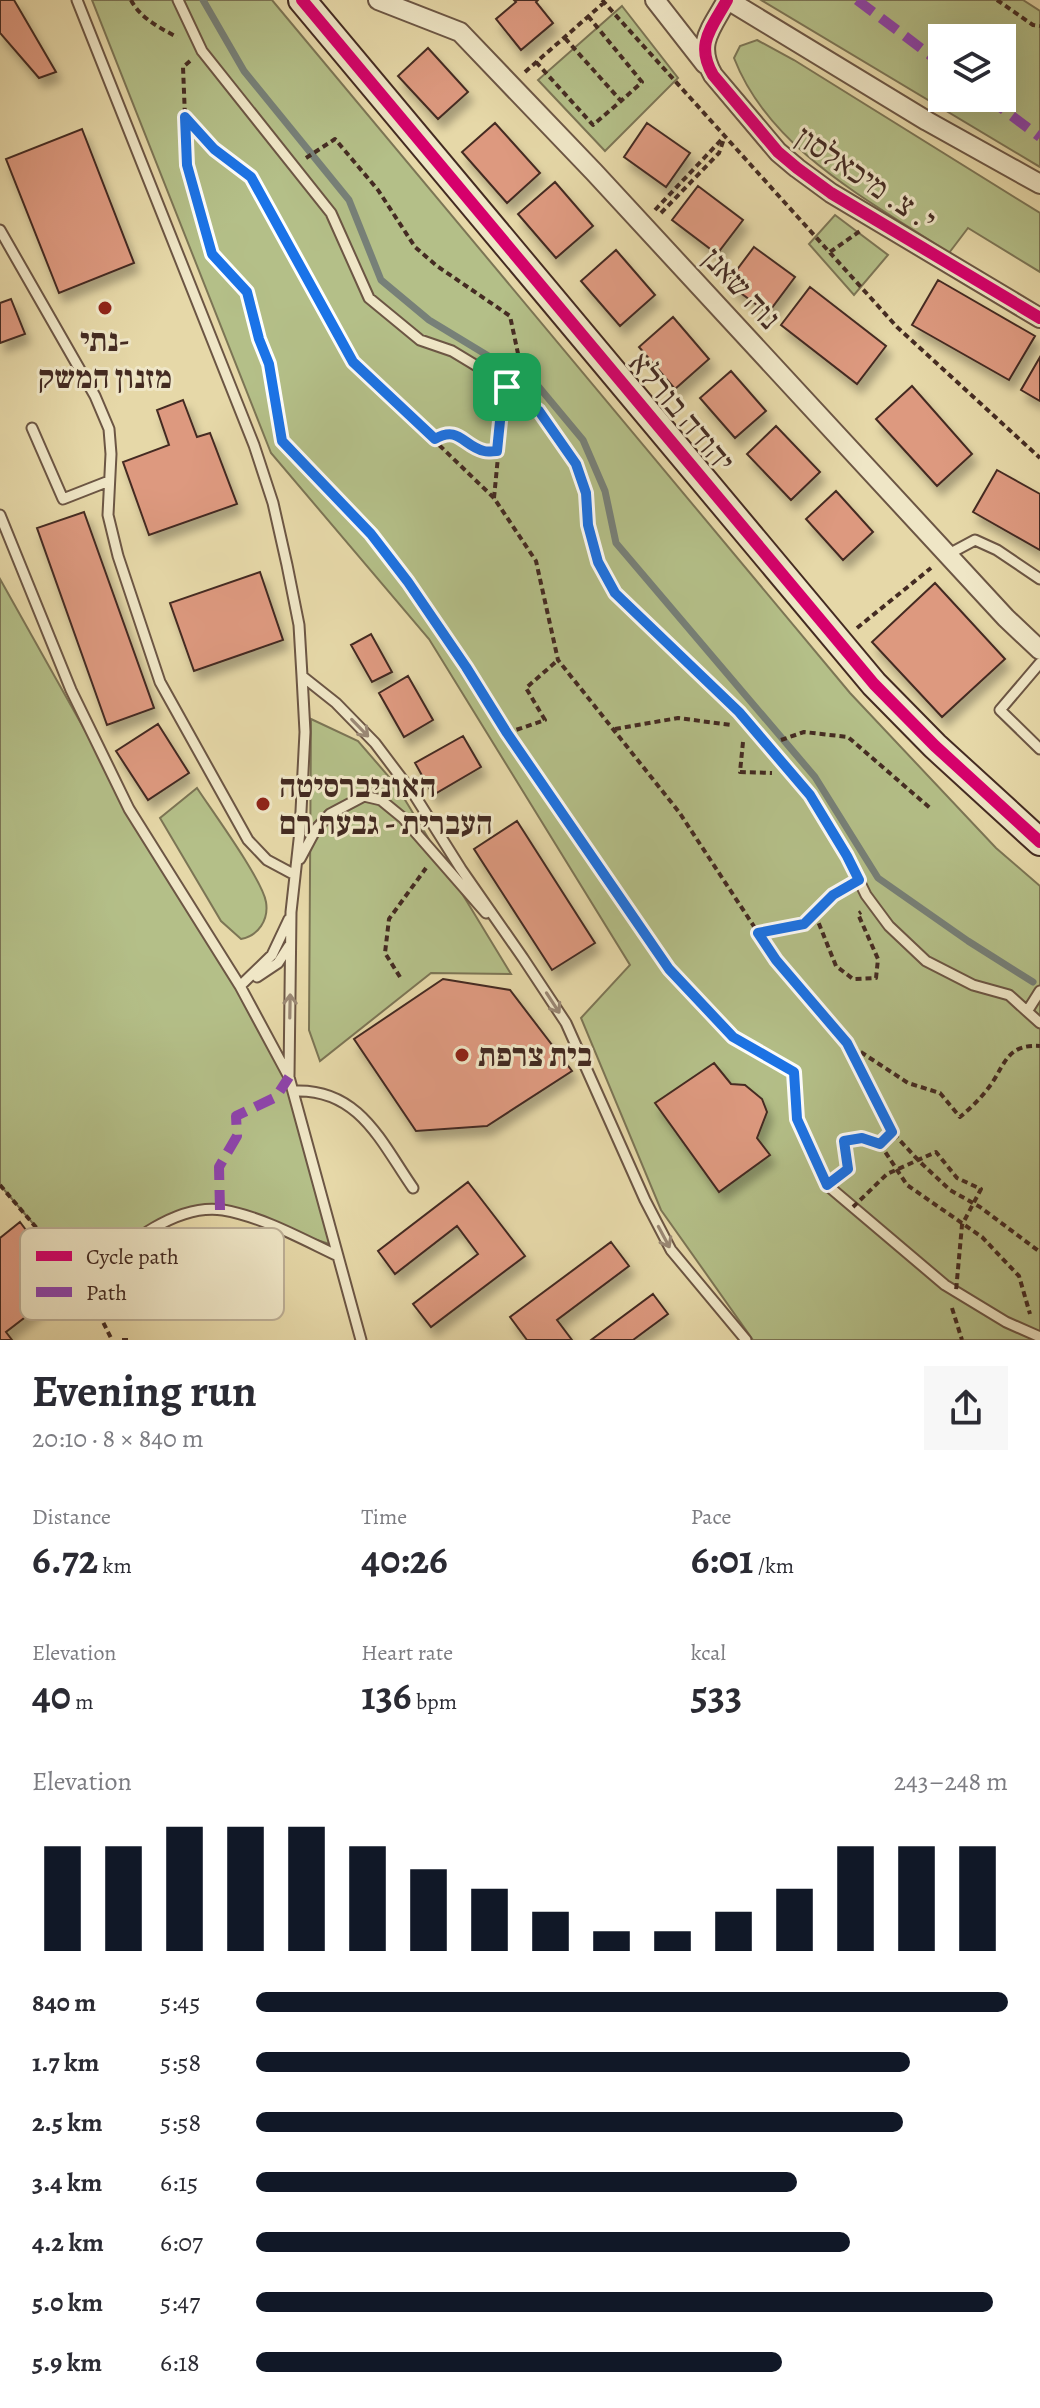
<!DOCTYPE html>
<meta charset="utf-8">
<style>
:root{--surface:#fff;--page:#f7f7f7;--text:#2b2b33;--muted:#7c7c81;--accent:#111827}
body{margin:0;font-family:Alegreya,"Frank Ruhl Libre",serif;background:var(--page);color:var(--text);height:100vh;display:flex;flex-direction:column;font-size:30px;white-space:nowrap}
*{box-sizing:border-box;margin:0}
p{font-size:26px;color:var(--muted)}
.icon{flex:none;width:44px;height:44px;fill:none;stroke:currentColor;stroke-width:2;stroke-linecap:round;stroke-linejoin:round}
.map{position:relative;height:1340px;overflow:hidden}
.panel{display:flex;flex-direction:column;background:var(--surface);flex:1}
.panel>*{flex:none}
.fabs{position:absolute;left:928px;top:24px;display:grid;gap:16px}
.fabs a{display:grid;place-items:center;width:88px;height:88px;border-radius:0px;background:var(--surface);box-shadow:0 8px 32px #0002;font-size:40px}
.pin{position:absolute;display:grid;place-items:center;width:68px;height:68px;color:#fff;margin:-34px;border-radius:16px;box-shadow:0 4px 12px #0006}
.round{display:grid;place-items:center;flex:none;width:84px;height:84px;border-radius:0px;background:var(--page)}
.headline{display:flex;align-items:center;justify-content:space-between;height:136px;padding:0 32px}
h1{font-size:44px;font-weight:700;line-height:60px}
.stats{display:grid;grid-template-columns:repeat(3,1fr);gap:12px;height:136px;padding:8px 32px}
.stats div{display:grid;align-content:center}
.stats b{font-size:40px;font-weight:700}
.stats small{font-size:22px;font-weight:400}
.stats p{font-size:22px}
.chart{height:224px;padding:16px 32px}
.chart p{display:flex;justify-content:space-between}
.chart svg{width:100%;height:144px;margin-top:8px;stroke:var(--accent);stroke-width:6}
ul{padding:0 32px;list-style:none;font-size:26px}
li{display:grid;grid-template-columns:128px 96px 1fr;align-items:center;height:60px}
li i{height:20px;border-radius:10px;background:var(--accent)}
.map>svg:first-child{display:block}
.green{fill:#b4bf88;stroke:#7c7555;stroke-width:2;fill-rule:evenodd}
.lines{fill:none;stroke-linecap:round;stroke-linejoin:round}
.stream{stroke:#778078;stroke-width:7}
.building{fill:#dd997f;stroke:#442b22;stroke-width:2;filter:url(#shadow)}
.lane-casing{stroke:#6c5644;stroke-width:13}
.street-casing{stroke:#6c5644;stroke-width:22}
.secondary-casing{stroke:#442b22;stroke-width:30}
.path{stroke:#442b22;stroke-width:4;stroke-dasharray:6 4;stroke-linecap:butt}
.lane{stroke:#efe6c6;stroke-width:9}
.street{stroke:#efe6c6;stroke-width:18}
.secondary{stroke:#efe6c6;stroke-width:26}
.path-bridge{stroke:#442b22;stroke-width:4;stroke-dasharray:6 4;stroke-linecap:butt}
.quiet{stroke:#8e44ad;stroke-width:10;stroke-dasharray:20 10;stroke-linecap:butt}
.cycleway-casing{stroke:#efe6c6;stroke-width:17}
.cycleway{stroke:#d6006c;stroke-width:12}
.oneway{stroke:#9a8874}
.route-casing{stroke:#fff;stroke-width:16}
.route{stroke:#1a73e8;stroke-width:10}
.poi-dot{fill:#8f2418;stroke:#efe6c6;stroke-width:3}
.labels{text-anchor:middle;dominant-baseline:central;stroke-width:6;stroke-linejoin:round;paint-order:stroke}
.street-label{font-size:32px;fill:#442b22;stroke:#efe6c6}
.poi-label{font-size:32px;font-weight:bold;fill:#442b22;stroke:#efe6c6;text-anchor:start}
.key{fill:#efe6c6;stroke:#bcae95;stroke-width:2}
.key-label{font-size:22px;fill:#442b22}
</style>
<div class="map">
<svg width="1040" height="1340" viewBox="0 0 1040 1340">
<defs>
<filter id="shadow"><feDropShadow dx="5" dy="9" stdDeviation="4" flood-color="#0004"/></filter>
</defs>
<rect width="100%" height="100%" fill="#e6d8a8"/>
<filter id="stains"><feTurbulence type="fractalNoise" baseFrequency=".0025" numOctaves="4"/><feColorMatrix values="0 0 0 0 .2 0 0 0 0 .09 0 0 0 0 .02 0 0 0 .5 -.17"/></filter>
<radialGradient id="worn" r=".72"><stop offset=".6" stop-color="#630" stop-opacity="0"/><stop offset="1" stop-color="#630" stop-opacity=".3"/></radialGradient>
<path class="green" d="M92,0H272L850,693L996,848L1040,886V1340H753L661,1210L581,1018L630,965L429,639L271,453Z
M761,0H1023L1040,11V167ZM942,38H1002V98H942Z
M622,6L678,78L605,151L538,80Z
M757,40L794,60L1040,213V272L968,228L949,253C871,201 770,151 734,58L740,46Z
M835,215L888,255L854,295L809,244Z
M0,579L129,809L240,986L294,1091L336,1246L220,1210L178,1215L83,1282L0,1185Z
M311,719L358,741L396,785L511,974L431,973L320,1061L309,1030Z
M197,788C212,811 262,879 266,902C269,920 258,936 241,939L221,921L160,818Z"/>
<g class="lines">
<path class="stream" d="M203,0L244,71L349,200L381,280L429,320L538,386L583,440L605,491L616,543L815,777L878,878L968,941L1033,982"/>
</g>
<path class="building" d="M0,0H14L56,72L39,78L0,33Z
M514,0H538L536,2L553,23L521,50L496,19L516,2Z
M428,48L468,92L438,119L398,76Z
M495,123L540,173L507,203L462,152Z
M647,123L690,153L666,187L624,157Z
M82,129L134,263L59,293L6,159Z
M555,182L593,226L556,258L518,214Z
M698,186L743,220L717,254L672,220Z
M754,247L795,277L768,313L727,283Z
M616,250L655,295L620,326L581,281Z
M938,280L1035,336L1009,380L912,325Z
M810,287L886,346L857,384L781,325Z
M11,299L25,334L0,343V303Z
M673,317L709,359L675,389L639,347Z
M1040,357V401L1021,390Z
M731,371L766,411L735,438L700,398Z
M912,386L972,454L937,486L876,419Z
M183,400L197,437L210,433L237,504L149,535L123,462L169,445L157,410Z
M776,426L820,472L791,500L747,454Z
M997,470L1040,494V550L973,512Z
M836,491L873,532L843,560L806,519Z
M84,512L154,708L107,725L37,528Z
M260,572L283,640L194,671L170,603Z
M935,583L1005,659L942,717L872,642Z
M371,634L392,672L372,682L351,645Z
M408,676L433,720L404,737L379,693Z
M158,724L189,773L148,800L116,751Z
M463,736L481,767L433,795L415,763Z
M517,821L595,943L552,970L474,849Z
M443,979L510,990L572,1071L487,1126L416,1131L354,1039Z
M714,1063L731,1084L745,1085L762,1099L767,1112L757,1138L770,1155L719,1192L655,1103Z
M468,1182L525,1256L431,1327L413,1304L478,1254L457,1226L395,1274L378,1251Z
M20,1222L67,1285L6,1332L12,1340H0V1238Z
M611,1242L629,1266L557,1320L572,1340H527L510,1317Z
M653,1294L668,1314L633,1340H591Z"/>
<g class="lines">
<defs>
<path id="lane" d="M77,0L254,445L273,503L287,565L299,625L302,676L305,732L300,831L291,912L289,1077
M178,0L202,51L331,213L369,298L420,340L452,351L490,374L539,411L576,464L586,493L588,525L598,562L615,593L739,712L810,795L847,856L866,895L889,926L926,961L973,985L1009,995L1040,1023
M0,230L95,396L109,429L111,454L108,515L118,556L160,682L248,840L267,860L295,875
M32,428L63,499L109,481
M0,515L71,690L129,809L240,986L289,1077L361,1340
M947,555L975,540L997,550L1040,579
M1040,663L1000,710L1040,749
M302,676L336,703L375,743L415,796L461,869L523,958L566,1023L645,1200L671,1250L746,1340
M300,859L316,829L330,814L364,796L381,800L403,818L486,913
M669,969L733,1037L794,1072L797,1119L827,1185L945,1285L1006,1322L1040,1337
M257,977L278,963L289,946
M240,986L272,955L289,919
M1028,1010L1040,991
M294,1091C359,1088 381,1142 413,1188
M83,1282C119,1252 172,1202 223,1210C263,1217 302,1239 338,1256"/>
<path id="street" d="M378,0L460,32L594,172L1006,618L1040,650
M655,0L705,64
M727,0C711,29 695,44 713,75L778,152L797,168L831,193L1040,318
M728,0L927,121L1040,184"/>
<path id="secondary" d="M302,0L874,684L935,746L1040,842"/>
</defs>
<use href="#lane" class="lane-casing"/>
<use href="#street" class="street-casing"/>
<use href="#secondary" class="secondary-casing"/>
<path class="path" d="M131,0C140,18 160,28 177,37
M602,0L897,327L1040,458
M997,0L1033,25L1040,26
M588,16L642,82L621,101
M190,61L183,67L185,117L214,149L251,177L353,362L494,498L536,561L558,660L679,812L776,960L847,1043L908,1083L940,1093L960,1117C972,1107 983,1096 992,1083C1006,1061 1009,1044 1040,1046
M536,62L593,125L621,101L564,37
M525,72L607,0
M185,119L187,165L212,254L247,292L259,339L269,364L282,441L371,534L408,582L466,667L507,733L661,959
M306,158L335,139L378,190L415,247L437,266L510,316L520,363L514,374
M655,210L723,138
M661,213L719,153L725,136
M830,252L860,231
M435,439C460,426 463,446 484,451C488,452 493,451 497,451
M494,498L503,405
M857,628L931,568
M615,729L678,718L731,725
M507,733L545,720L526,688L558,660
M781,740L804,732L848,737L930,808
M743,742L740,772L772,773
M815,914L836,966L853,979L876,978L878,959L858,914L861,912
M758,933L804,924L833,895L846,888
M400,977L385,953L389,919L426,868
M848,1045L892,1132L920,1162L950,1190L980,1207L1040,1252
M880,1144L907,1185L982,1237L1019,1276L1030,1314
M840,1175L848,1169L844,1141L862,1138L880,1144L892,1132
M0,1185L74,1272
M90,1296L112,1340
M952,1308L962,1340
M122,1340H128"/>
<use href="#lane" class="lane"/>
<use href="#street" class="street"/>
<use href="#secondary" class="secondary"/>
<path class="path-bridge" d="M853,1207L887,1174L936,1152L957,1178L981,1189L962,1225L956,1291"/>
<path class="quiet" d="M857,0L942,64
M988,98L1040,137
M220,1210L219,1167L237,1136L236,1116L276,1097L289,1077"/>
<defs>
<path id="cycleway" d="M302,0L874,684L935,746L1040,842
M727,0C711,29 695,44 713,75L778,152L797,168L831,193L1040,318"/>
</defs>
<use href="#cycleway" class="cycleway-casing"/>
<use href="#cycleway" class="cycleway"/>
</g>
<defs><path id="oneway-shaft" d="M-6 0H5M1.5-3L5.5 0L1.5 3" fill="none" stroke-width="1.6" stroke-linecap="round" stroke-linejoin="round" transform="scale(2)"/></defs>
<g class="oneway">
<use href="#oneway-shaft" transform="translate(360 728) rotate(46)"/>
<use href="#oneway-shaft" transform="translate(553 1003) rotate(57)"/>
<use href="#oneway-shaft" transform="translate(290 1006) rotate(-89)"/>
<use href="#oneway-shaft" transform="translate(664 1237) rotate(62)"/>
</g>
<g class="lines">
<defs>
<path id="route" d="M185,117L214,149L251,177L353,362L435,439C459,425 463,446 484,451C488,452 493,451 497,451L500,421L507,387L539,411L576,464L586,493L588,525L598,562L615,593L739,712L810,795L847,856L859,880L833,895L804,924L758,933L776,960L847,1043L892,1132L880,1144L862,1138L844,1141L848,1169L827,1185L797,1119L794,1072L733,1037L669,969L507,733L466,667L408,582L371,534L282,441L269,364L259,339L247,292L212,254L187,165Z"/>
</defs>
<use href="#route" class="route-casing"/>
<use href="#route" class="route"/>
</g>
<g class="poi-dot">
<circle cx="105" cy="308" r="8"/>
<circle cx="263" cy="804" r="8"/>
<circle cx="462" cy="1055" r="8"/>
</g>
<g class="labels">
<g class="street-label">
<text transform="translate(866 178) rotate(34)">י. צ. מיכאלסון</text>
<text transform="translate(742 288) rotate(47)">נוה שאנן</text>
<text transform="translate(682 412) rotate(50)">יהודה בורלא</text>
</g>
<g class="poi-label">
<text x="105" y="340" text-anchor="middle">נתי-<tspan x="105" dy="37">מזנון המשק</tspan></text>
<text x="279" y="786">האוניברסיטה<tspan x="279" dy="37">העברית - גבעת רם</tspan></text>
<text x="478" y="1055">בית צרפת</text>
</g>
</g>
<rect x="20" y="1228" width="264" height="92" rx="12" class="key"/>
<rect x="36" y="1251" width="36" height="10" fill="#d6006c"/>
<rect x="36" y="1287" width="36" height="10" fill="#8e44ad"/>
<g class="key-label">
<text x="86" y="1264">Cycle path</text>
<text x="86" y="1300">Path</text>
</g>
<rect width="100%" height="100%" filter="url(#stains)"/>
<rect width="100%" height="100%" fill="url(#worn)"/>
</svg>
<div class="fabs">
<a><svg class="icon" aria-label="layers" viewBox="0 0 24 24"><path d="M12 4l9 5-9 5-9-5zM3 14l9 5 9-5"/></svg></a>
</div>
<div class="pin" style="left:507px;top:387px;background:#1e9e55"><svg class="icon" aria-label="arrive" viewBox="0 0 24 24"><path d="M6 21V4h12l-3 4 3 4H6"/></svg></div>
</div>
<section class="panel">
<div class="headline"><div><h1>Evening run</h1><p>20:10 · 8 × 840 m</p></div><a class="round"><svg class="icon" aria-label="share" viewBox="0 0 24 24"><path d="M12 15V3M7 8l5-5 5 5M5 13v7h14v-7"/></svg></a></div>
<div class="stats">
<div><p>Distance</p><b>6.72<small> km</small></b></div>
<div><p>Time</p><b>40:26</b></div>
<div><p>Pace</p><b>6:01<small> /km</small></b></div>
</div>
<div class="stats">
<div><p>Elevation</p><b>40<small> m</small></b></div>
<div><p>Heart rate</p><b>136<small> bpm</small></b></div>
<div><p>kcal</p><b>533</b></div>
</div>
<div class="chart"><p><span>Elevation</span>243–248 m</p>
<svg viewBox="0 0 160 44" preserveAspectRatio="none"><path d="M5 44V12M15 44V12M25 44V6M35 44V6M45 44V6M55 44V12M65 44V19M75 44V25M85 44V32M95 44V38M105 44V38M115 44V32M125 44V25M135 44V12M145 44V12M155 44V12"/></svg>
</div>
<ul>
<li><b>840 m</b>5:45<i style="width:100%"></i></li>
<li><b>1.7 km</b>5:58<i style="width:87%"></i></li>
<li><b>2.5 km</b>5:58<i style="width:86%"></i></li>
<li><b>3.4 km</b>6:15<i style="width:72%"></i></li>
<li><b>4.2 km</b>6:07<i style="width:79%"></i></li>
<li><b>5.0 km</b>5:47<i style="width:98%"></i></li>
<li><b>5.9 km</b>6:18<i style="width:70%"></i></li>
</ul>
</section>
